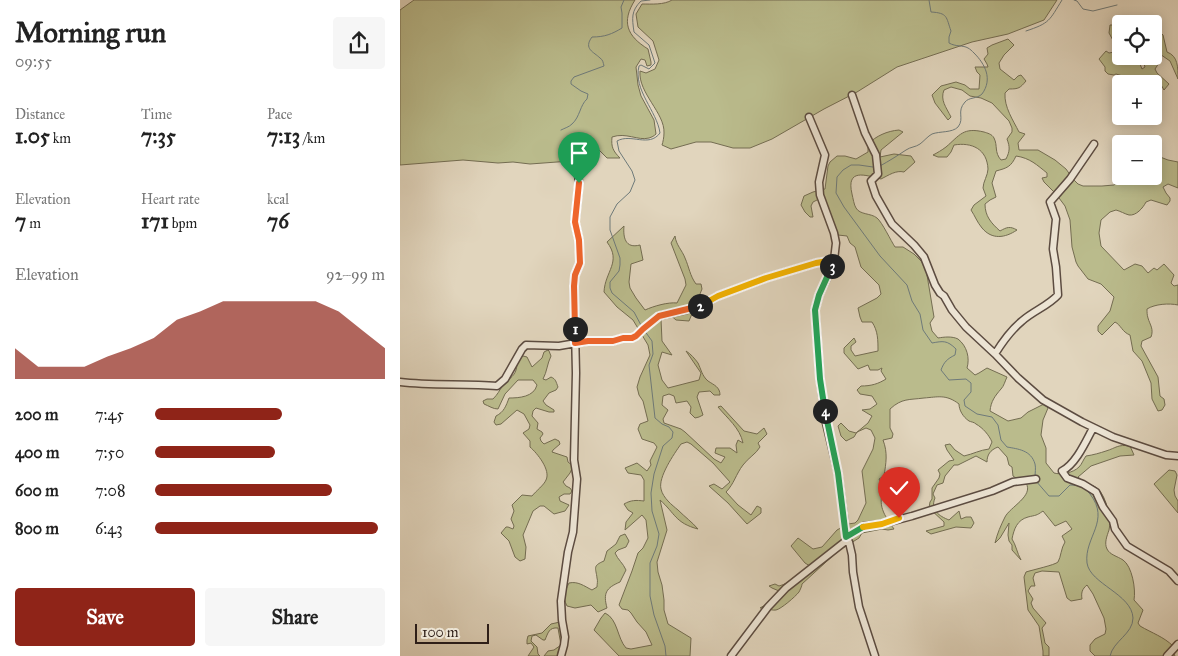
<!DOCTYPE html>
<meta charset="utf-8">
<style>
:root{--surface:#fff;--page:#f6f6f6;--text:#222;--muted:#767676;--accent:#8f2418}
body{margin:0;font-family:"IM FELL Great Primer",serif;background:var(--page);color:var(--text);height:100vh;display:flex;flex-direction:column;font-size:19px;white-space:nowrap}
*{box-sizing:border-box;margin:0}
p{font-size:16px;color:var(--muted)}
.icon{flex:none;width:28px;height:28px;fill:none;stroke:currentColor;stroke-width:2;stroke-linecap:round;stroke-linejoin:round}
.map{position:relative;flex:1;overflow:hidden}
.drawer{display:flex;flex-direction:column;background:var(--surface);width:400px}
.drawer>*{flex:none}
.tools{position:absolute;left:712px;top:15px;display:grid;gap:10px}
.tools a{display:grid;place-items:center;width:50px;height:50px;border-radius:5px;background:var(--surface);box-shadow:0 2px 12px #0003;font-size:25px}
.scale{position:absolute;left:15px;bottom:12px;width:74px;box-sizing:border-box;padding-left:5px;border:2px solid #2f1f18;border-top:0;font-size:14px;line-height:18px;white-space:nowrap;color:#2f1f18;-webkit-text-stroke:4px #ece4d4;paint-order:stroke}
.pin{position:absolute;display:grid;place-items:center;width:42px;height:42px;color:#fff;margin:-51px -21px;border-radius:50% 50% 50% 0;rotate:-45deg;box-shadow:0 0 5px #0007}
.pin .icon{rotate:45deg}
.km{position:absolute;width:25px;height:25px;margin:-12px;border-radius:50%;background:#222;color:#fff;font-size:14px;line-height:25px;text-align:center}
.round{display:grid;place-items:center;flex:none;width:52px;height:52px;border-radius:5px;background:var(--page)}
.head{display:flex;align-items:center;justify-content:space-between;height:85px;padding:0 15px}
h1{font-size:28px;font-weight:700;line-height:38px}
.figures{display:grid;grid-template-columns:repeat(3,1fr);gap:8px;height:85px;padding:5px 15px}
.figures div{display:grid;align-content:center}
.figures b{font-size:21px;font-weight:700}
.figures small{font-size:14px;font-weight:400}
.figures p{font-size:14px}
.chart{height:140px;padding:10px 15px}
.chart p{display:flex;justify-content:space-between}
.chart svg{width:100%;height:90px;margin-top:5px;fill:var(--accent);opacity:.7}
.action{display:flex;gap:10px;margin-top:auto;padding:10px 15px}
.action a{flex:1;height:58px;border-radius:5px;background:var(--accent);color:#fff;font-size:20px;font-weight:700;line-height:58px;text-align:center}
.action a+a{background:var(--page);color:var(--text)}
ul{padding:0 15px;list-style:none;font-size:16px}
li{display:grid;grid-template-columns:80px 60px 1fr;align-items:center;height:38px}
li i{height:12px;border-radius:6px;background:var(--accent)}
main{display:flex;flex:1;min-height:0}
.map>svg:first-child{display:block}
.green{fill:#babb8c;stroke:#746d52}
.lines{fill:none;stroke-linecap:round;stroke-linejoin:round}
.stream{stroke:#6e7a7a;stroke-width:1}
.street-casing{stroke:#5c4c41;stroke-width:9}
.street{stroke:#ece4d4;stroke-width:6}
.split-1-casing{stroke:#fff;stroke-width:10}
.split-2-casing{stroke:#fff;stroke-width:10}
.split-3-casing{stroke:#fff;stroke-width:10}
.split-4-casing{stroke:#fff;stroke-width:10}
.split-5-casing{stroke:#fff;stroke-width:10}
.split-6-casing{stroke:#fff;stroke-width:10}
.split-1{stroke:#f0652b;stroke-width:6}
.split-2{stroke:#f0652b;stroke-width:6}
.split-3{stroke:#f5b400;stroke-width:6}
.split-4{stroke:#22a559;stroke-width:6}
.split-5{stroke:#22a559;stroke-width:6}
.split-6{stroke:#f5b400;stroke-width:6}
</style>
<main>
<section class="drawer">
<div class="head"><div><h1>Morning run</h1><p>09:55</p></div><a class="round"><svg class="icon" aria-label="share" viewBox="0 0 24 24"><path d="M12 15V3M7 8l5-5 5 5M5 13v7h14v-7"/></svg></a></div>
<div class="figures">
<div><p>Distance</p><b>1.05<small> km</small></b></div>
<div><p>Time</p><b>7:35</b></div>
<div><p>Pace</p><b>7:13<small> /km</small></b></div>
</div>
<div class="figures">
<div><p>Elevation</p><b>7<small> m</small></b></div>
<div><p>Heart rate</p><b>171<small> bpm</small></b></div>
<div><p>kcal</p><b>76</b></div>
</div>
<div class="chart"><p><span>Elevation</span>92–99 m</p>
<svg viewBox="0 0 160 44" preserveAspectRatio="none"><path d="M0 44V29L10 38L20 38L30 38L40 33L50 29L60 24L70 15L80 11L90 6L100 6L110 6L120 6L130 6L140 11L150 20L160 29V44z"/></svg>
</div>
<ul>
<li><b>200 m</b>7:45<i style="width:55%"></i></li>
<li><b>400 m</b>7:50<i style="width:52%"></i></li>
<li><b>600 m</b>7:08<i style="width:77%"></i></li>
<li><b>800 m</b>6:43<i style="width:97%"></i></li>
</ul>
<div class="action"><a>Save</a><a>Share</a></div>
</section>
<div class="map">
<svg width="778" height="656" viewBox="0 0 778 656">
<rect width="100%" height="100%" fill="#e1d5bd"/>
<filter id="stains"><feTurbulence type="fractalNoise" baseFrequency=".004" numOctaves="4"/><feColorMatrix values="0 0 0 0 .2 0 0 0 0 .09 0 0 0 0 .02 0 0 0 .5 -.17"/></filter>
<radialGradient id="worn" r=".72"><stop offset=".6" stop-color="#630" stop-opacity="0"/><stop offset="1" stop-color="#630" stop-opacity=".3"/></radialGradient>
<path class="green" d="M14,0H235C221,22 227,36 248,49L251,62V65L247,66L245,60L241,59L236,67L238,85L241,96L254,120L256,134C254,136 252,137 249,138C238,141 226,132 212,137C211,147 213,151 220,158H207L199,150L191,151L184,160L130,164L113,162L98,163L63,160L0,165V10Z
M272,0H657L644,20L608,34L572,42L497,67L457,92L424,109L372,139L350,148H333L311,142H296L271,149L262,145C263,142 264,137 264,133C265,113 238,93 240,71L246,73L255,69L259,60L253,41L238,27L236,14L242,4C252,4 264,5 272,0Z
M710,25H720L721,30V50L718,54C724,57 728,58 736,58L740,64L742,69L745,67L743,61L755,59L759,63L755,69L757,73L769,84L764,90L760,83L754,86V84H729V78L716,74L714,75L708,74L705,71V67L699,59L706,51L709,53L714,52L715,44L709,33Z
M761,33L763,35L767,52C778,56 778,67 778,79L770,61L754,50V36L756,37Z
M608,39L614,45L604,55L599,63L600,69L614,80L618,76L621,75L626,81C620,88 619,89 609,89L605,93C604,107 613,120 619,132L625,134L618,143L619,150H638L655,160L666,169L673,179L678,184L683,186H702L714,185L718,182L721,170V176H754V156L755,155L768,160L778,162V188L768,184L763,187L766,193L770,198V201L767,205L751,200L746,202C743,208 736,216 729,215C725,214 720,211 716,210L710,212L701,220L699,233L701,246L724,270L735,264L742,266L748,273L754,268L757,270L764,264L774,275L771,283L774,286L778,285V305C769,303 755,304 747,309C747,312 747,315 748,318C750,325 754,329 751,337L742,341L741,346L758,377L760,396L764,399L765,405L762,410L758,411L752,399L751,383L742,361L733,351L730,335C722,332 721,325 715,322L702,335L698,331V326L710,311L714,297L701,284L688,279L678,266L676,262L672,247L670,220L665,206L656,194L644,182L642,178L647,177V173C637,165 630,158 616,156C611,167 607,168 596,171L592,183L596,197L590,200L585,204C585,216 591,223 600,231C607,227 610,226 617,230C605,238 592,240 582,228C577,222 575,216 571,210L574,205L586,196C585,193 584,191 583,188C583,182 588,175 588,169C587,149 572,142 554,145L551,152L547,157H538L533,155C537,153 542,150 546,147C560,135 563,127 584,132C587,133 592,134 594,138C598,146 594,152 601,160L606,159C610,151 610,147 607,139L612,132V128L609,121L592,103L581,98L570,96L562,90L551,87L544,90C540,100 546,107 551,117L548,120L535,103L532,95L541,86L556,82L565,85L570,89H579L580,75L577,72L575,67H588L587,64L584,59L588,54L587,48L592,45Z
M499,130L503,132L481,150L480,157L494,154L511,156L515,162L504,172C496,170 489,175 481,179C465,175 446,168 452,194C453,198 454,205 456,208C460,215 471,213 477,218C482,222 491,241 495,247H503L514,254L522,262L526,269L534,317L530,323L532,331L538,338C544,337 552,336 558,339C567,346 570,358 567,368L575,375L579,373L587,368L607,377C605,381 604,386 601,389C595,396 591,401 590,411L608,421L621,418L628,412L644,404L648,408L643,420L641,435L646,448V463L654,473C661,475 673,473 679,467C682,464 683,460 686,456C693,455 700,453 706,451C716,448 718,444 730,446L734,455L720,456L691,466L678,477C684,483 692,484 698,489C706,496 712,520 709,530C707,536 704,543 707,549C710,555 717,556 723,560C732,566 736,589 734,600L743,610L738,623L740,626C752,633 764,637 773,646V652L775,656H695L690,651V645L695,639L705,634L706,629L704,618L693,594L687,585C682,589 681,593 682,599L671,601L667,598L659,572L642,571L635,573L633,578L635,586H631L628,591L633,599L631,603L633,608L646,623L642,628L645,643L649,647V656H643V651L639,626L628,610L624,577L626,572C632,570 655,565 658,562C661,557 661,548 665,542L662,536L672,529L666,521L655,526L643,511C636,516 636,515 628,517C617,520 614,529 612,539C616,545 617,553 621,560L612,550V545L609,541L608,535L609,523L600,538L595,543C597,534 601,525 605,517C610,507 634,496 626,483C623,479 620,478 616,478L613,476L612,467L609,465L607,457L598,447C590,450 587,455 587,462L576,456L558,465H554L545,476L543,483L537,485L533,494L535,498C530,510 539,516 549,520L559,511L561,519L566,517H571L574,523L571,528L556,527L531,534L526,531L544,526V522L529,508L530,502L532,499V488L539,478L540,474L538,470L549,461L554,460L547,450L545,445L550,444L555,450L564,456C573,454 580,450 589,449L592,442C589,435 583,428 576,424C574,422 571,422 569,421C563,417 559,410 559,404C546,394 538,397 524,398C509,400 502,398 490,409V428L493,434L492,438L483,440C488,453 486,463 484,476L479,479L484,488C477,505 484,515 494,529L488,530L482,529L462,533L459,538L438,551L402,584C402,586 400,590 399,592C395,597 381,609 376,610C369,611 367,606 360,608L372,601L379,591L372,588L369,586L375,584L379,586C391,583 399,573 410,566L405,563L391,546L398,538L413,549L422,547L437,530L448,524L455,523L458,520L466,503L462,471L473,449L475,438L471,430L466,428L457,432L454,437L446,441L441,436L438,426L441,423L449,431L456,433L468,423L472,416L462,410L470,409L477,404L472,396L460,394L457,390L461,386C471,386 478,384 486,379L481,371L482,368L478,370H470L468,365L458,369L444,353V348L454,338L456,342L451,346V350L455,356L478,351C478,340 478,331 472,322H462L460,317L458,308L477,298L481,294L479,285L461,267L455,247L450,243L447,236L438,235L421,198L413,202L411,206L413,217H410L405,212L401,205L404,196L413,192L425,189L428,166L430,162L437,156H445L456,159L468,152V144C476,136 487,131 499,130Z
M224,226C223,237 225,249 240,245L243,260L231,264L229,282L230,288L236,298L245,310C254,306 268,302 277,303L286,285L285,279L271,243L275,236C276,245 282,250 285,258C289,267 290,276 296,284H301L302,289L289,321L276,320L268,313L261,319L262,341L272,355L262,352L258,365L262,380L268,388L299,380L301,373L286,351C291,354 295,359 298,363C301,369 302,376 308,381C314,385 320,387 320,395H314L310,391L299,392L297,397L303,415L299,417L295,418L290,413L291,407L287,401L276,403L274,396L269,394L263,396L262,405L268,410L263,419L264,423L281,429L285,432L314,459L321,463L325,457L315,453L316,448H330L337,453L336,445L338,440L343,443C340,428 327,418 318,407L321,406L344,431L357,434L364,428L367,434L358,443L360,447C356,454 348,458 343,465C336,474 334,484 326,492L338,505L351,515L357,506L361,508V513L347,524L328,503L309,486L314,484L322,489L330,482L313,463L291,444L287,442L281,444C274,454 258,477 261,489C263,498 272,505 278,510C285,517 292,522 298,529C275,523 275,513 260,500L267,530L257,562L258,572L262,585L264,600V610L268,624L291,638L290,656H219L194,630L201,618L205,613C218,619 217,638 226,648L231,649L252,645L246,632L237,622L231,613L228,610L222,609L219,605L232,571L238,553L243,548L248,538L246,520L242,515L225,530L226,522L233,513L228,510L224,504C231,500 236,500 244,501V480L241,475L228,473L225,468L237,463L247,471L251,465L250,461L257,447L254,443L242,439L238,429L240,424L248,421L243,401L239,395L237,387L240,377L250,355L248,345L233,320L217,307L204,292C205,271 222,262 207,242Z
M148,350L149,351L151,356C147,364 147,372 143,379L146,380L151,377C156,379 156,382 158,387L156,390L149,393L143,401L146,405L154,410V412H149L136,408L133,411L132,416L138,423L137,429L142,432L143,434L140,438L141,441L144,444L155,439L159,441L160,444L153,450L152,452L167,457L168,462L173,466L170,473L163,482L166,486L170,488L172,491L170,494H164L159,497L160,501L169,505L165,511L154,514L144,506H140L133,511L123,535L126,547L125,559L120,561L115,557L109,541L101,533L106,527H108L113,529L114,526L111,519L114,511L112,505L122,495L132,496C136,491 144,485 146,480C151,470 137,453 130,447V441L123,433L129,429L130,425L124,414L117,410L101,424L96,425L94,422L96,416C104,412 106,406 109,398C119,398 134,397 137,385L133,380H118L105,394L98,409C93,409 89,406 84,404L83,401L87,399H93C98,394 99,391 103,385C107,380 114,377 116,370C118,363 116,359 123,356L127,357L132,367L142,358L144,352Z
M769,470L775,471L777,475L774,490L775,496L778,501V513L754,484Z
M225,534L229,541L226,547L218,550L215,553C218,560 223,563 226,570L220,582C206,588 203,593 207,608L198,612L191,605L175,608L167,606C162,596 164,593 169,583C178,581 184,586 192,590L197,587C197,584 198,581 197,578C196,568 192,566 204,561L207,551L216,544L220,536Z
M160,622L162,625L161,636L163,643L158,652V656H144L148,651L154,650L161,645L158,628C149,627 148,633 145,640H143L136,635L132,636L131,641L137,647L138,654L140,656H128L134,647L131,643L127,644V640L128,636L142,633L151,624Z"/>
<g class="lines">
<path class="stream" d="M674,0L677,1L683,9L693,11L717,5
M626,31C650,23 649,21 662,0
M161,130C165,128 169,127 172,124C180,117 180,105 187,99L188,94L181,91L171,84V81L174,77L204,66C203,62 203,60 200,58C194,52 183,49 192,37C205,37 212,34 222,28V13L221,7L224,0
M480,166C489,161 497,156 506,150C510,147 516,147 520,144C524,141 528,136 532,134C540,131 552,133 558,127C565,118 556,112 565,102C569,97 577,99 582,94C593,79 585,64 574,53C572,51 570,49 568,48C563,45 556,47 549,43V37L551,31C546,17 548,13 531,12L529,0
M473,167L459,165H451L443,170L437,177L436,193L444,207L480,256L507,285L512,301L520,314L523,330L532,343C543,341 547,340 556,349L555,355C547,359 544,362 541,370L549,380L566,379L571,383V392L564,400L565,406L577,414L592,417L598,425L601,440L607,447C618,449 631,450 635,464C636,468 635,473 635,477
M242,327L234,312L212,293L210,288V282L219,271L220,265V258L210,230V217L217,204L230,192L235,180L232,171L219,151L217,141C231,133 249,148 260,133C257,111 233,90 239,66L241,65L249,69L255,63L249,45L234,32C232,18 231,11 241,1L250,0
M244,330L252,341L253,354L249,365L255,418L262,424L269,427L273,432L272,438L263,446L254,474L251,493L252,511L259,534L257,546L250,563V596L254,615L265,646L266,656
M636,481L649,496H659L670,485C679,485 684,487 690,494C711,521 684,537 687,563C690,584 732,594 733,618C733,634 713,641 710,656"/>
<defs>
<path id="street" d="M452,95L465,133L476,155L478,174L471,181L476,196L492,224L514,245L524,257L535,285L540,293L544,296L552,310L566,327L595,354L618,378L643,400L682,422L713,437L766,455L778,456
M409,117L425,155L419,182L420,195L434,233L436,243L434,260L429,274L419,295L415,310L420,379L426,423L438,473L447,540L449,542L452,555L453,572L459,607L475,656
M595,354C603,341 611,330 622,321C633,311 648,306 658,295L656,267L653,249L656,219L650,202L670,179L694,144
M0,382C32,386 65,383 97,386L105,379L122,349L126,345L159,346L188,341H213L223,338H232L236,336L243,329L259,316L299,307L318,296L366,278L416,263L434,260
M693,428C686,441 676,464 662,471L667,478L683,484L696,492L703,507L713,521L715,529L727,546L769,571L778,581
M446,537L464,526L482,524L512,516L592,491L613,482L636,479
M161,656L164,645L165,637L162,620L161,601L168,552L173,532L177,479L174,460L176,373L174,286L175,275L180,263L179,240L175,222L179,183L177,165
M331,656L368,607L386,588L447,540
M767,656L778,644"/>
</defs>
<use href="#street" class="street-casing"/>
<use href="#street" class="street"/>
</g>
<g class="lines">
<defs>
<path id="split-1" d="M175,329L174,286L175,275L180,263L179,240L175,222L179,183"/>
<path id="split-2" d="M175,329V343L188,341H213L223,338H232L236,336L243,329L259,316L300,306"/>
<path id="split-3" d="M300,306L318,296L366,278L416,263L434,260L432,266"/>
<path id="split-4" d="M425,411L420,379L415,310L419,295L432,266"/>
<path id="split-5" d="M425,411L438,473L446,537L463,527"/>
<path id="split-6" d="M463,527L482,524L499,518"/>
</defs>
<use href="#split-1" class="split-1-casing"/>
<use href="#split-2" class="split-2-casing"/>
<use href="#split-3" class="split-3-casing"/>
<use href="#split-4" class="split-4-casing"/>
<use href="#split-5" class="split-5-casing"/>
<use href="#split-6" class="split-6-casing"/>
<use href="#split-1" class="split-1"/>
<use href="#split-2" class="split-2"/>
<use href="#split-3" class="split-3"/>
<use href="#split-4" class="split-4"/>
<use href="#split-5" class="split-5"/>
<use href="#split-6" class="split-6"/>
</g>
<rect width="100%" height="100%" filter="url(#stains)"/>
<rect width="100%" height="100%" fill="url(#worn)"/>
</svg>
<div class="tools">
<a><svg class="icon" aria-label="locate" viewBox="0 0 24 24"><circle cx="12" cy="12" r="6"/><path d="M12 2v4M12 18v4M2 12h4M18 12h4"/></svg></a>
<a>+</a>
<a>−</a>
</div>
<div class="scale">100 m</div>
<div class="pin" style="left:179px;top:183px;background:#1e9e55"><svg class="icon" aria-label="arrive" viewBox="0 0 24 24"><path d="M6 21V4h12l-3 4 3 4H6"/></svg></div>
<div class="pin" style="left:499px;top:518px;background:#d93025"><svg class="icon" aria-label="check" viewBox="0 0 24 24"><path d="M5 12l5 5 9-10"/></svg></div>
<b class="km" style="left:175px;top:329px">1</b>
<b class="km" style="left:300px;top:306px">2</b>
<b class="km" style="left:432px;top:266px">3</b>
<b class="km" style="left:425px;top:411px">4</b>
</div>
</main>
